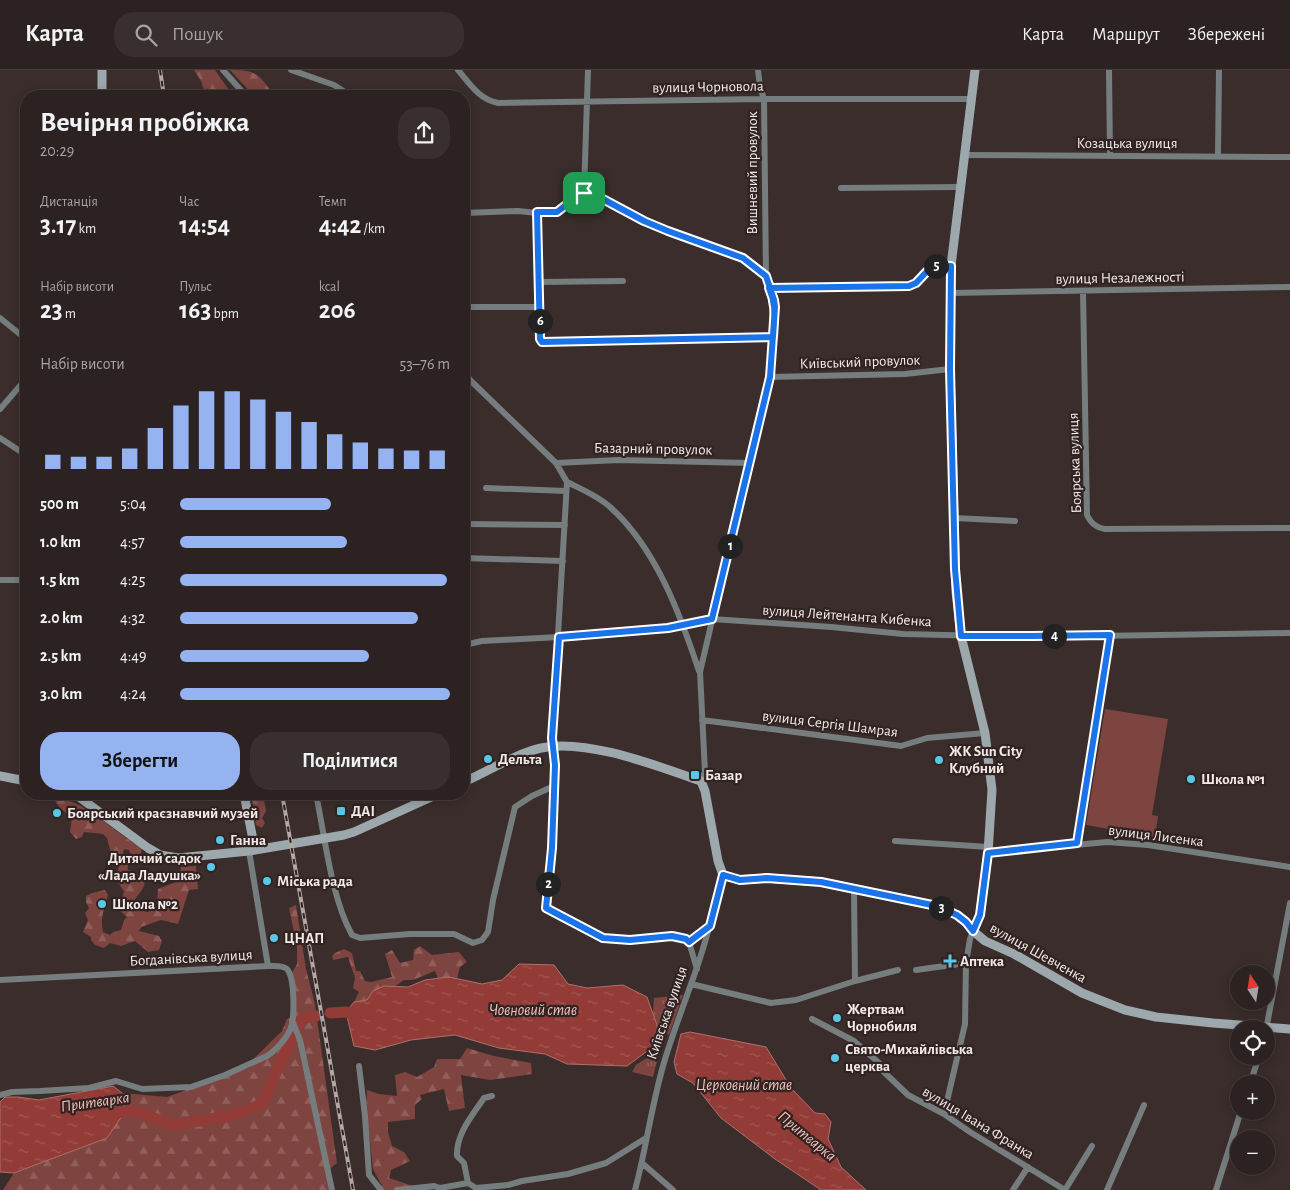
<!DOCTYPE html>
<html lang="uk">
<meta charset="utf-8">
<style>
:root{--surface:#2c2221;--page:#382f2e;--text:#f1f3f6;--muted:#a6a4a5;--line:#483f3f;--accent:#95b2f1}
body{margin:0;font-family:"Alegreya Sans",sans-serif;background:var(--page);color:var(--text);height:100vh;display:flex;flex-direction:column;font-size:19px;white-space:nowrap}
*{box-sizing:border-box;margin:0}
p{font-size:16px;color:var(--muted)}
.icon{flex:none;width:28px;height:28px;fill:none;stroke:currentColor;stroke-width:2;stroke-linecap:round;stroke-linejoin:round}
.map{position:relative;flex:1;overflow:hidden}
.drawer{position:absolute;left:20px;top:20px;width:450px;height:710px;display:flex;flex-direction:column;background:var(--surface);border-radius:20px;box-shadow:0 2px 12px #0003,0 0 0 1px var(--line)}
.drawer>*{flex:none}
.needle{width:32px;rotate:348deg}
.controls{position:absolute;left:1230px;top:895px;display:grid;gap:10px}
.controls a{display:grid;place-items:center;width:45px;height:45px;border-radius:50%;background:var(--surface);box-shadow:0 2px 12px #0003,0 0 0 1px var(--line);font-size:25px}
.pin{position:absolute;display:grid;place-items:center;width:42px;height:42px;color:#fff;margin:-21px;border-radius:10px;box-shadow:0 2px 8px #0006}
.km{position:absolute;width:25px;height:25px;margin:-12px;border-radius:50%;background:#222;color:#fff;font-size:14px;line-height:25px;text-align:center}
.round{display:grid;place-items:center;flex:none;width:52px;height:52px;border-radius:20px;background:var(--page)}
.summary{display:flex;align-items:center;justify-content:space-between;height:85px;padding:0 20px}
h1{font-size:28px;font-weight:700;line-height:38px}
.stats{display:grid;grid-template-columns:repeat(3,1fr);gap:8px;height:85px;padding:5px 20px}
.stats div{display:grid;align-content:center}
.stats b{font-size:25px;font-weight:700}
.stats small{font-size:14px;font-weight:400}
.stats p{font-size:14px}
.chart{height:140px;padding:10px 20px}
.chart p{display:flex;justify-content:space-between}
.chart svg{width:100%;height:90px;margin-top:5px;stroke:var(--accent);stroke-width:6}
.cta{display:flex;gap:10px;margin-top:auto;padding:10px 20px}
.cta a{flex:1;height:58px;border-radius:20px;background:var(--accent);color:#111;font-size:20px;font-weight:700;line-height:58px;text-align:center}
.cta a+a{background:var(--page);color:var(--text)}
ul{padding:0 20px;list-style:none;font-size:16px}
li{display:grid;grid-template-columns:80px 60px 1fr;align-items:center;height:38px}
li i{height:12px;border-radius:6px;background:var(--accent)}
header{display:flex;align-items:center;gap:30px;box-sizing:border-box;height:70px;padding:0 25px;background:var(--surface);border-bottom:1px solid var(--line)}
header strong{font-size:24px}
nav{display:flex;gap:28px;margin-inline-start:auto;font-size:18px}
.search{width:350px;height:45px;background:var(--page);display:flex;align-items:center;gap:12px;box-sizing:border-box;padding:0 18px;border-radius:20px;color:var(--muted);font-size:19px}
.map>svg:first-child{display:block}
.forest{fill:url(#forest-firs)}
.park{fill:url(#park-tufts)}
.pitch{fill:#7e443f}
.water{fill:url(#water-ripples);stroke:#af706c}
.lines{fill:none;stroke-linecap:round;stroke-linejoin:round}
.river{stroke:#923b37;stroke-width:11}
.street{stroke:#767d7f;stroke-width:6}
.secondary{stroke:#9da8ac;stroke-width:9}
.rail-casing{stroke:#b3a8a7;stroke-width:4}
.rail{stroke:#302322;stroke-width:2;stroke-dasharray:5.5;stroke-linecap:butt}
.route-casing{stroke:#fff;stroke-width:10}
.route{stroke:#1a73e8;stroke-width:6}
.poi-dot{fill:#59c8e4;stroke:#302322;stroke-width:2}
.labels{text-anchor:middle;dominant-baseline:central;stroke-width:4.5;stroke-linejoin:round;paint-order:stroke}
.street-label{font-size:15px;fill:#f3eae9;stroke:#302322}
.poi-label{font-size:15px;font-weight:bold;fill:#f3eae9;stroke:#302322;text-anchor:start}
.water-label{font-size:16px;font-style:italic;fill:#f4c1bc;stroke:#302322}
</style>
<header>
<strong>Карта</strong>
<div class="search"><svg class="icon" aria-label="search" viewBox="0 0 24 24"><circle cx="10" cy="10" r="6"/><path d="M15 15l6 6"/></svg>Пошук</div>
<nav><a>Карта</a><a>Маршрут</a><a>Збережені</a></nav>
</header>
<div class="map">
<svg width="1290" height="1120" viewBox="0 0 1290 1120">
<defs>
<pattern id="forest-firs" width="22" height="20" patternUnits="userSpaceOnUse" patternTransform="scale(1.25)"><rect width="22" height="20" fill="#7e443f"/><path d="M5 1l3.5 6h-7zM16 11l3.5 6h-7z" fill="#915f5b"/></pattern>
<pattern id="park-tufts" width="24" height="20" patternUnits="userSpaceOnUse" patternTransform="scale(1.25)"><rect width="24" height="20" fill="#7e443f"/><path d="M3 7l-1-3M5 7V3M7 7l1-3M15 17l-1-3M17 17v-4M19 17l1-3" fill="none" stroke="#915f5b"/></pattern>
<pattern id="water-ripples" width="26" height="14" patternUnits="userSpaceOnUse" patternTransform="scale(1.25)"><rect width="26" height="14" fill="#923b37"/><path d="M2 4q2-2 4 0t4 0M15 11q2-2 4 0t4 0" fill="none" stroke="#a25854"/></pattern>
</defs>
<rect width="100%" height="100%" fill="#3a2d2c"/>
<path class="forest" d="M194,0H215L233,26H206L201,11Z
M230,0C259,0 258,5 275,26H254Z
M254,724H263L266,741L262,748L265,753L262,758L256,755L252,729Z
M54,728C84,728 115,764 142,778L140,786L136,787L131,785L129,780L124,779L123,783L127,789L128,800L144,807C147,819 138,822 134,832L140,840L148,842L157,833L158,819L179,811L181,797L196,796L198,819L189,820L178,854L161,850L141,857L139,861L159,866L162,871L159,880L148,882L135,871L121,876L110,873L104,878L95,875L91,870V867L83,862L88,850L85,843L89,838L86,832V826L92,823L105,820L108,825C104,838 100,849 103,862L110,865L113,862L121,860L124,850L127,847L119,840L124,821C115,811 117,803 120,790L117,785L111,784L107,768L103,764L84,762L82,767L76,769L70,762L72,747C65,742 57,737 54,728Z
M296,835L306,899L315,934L337,1093L326,1102L329,1120H3L14,1103L107,1068L123,1043L122,1023L167,1027L251,997L250,992L282,961L287,949L295,945L292,903L297,894V877L289,838Z
M420,876L432,885L459,882L467,892L460,897L457,909L449,907L438,909L435,901L413,910H404L394,917L384,916L373,921L367,930L354,932L359,922L353,918L355,908L348,887L333,890L332,886L335,883L344,879L352,883L356,901H360L365,911L371,912L392,907L385,884L392,880L400,893L413,890L414,880Z
M467,978L494,986L531,993L532,1004L490,1010L461,1005L465,1038L449,1041L444,1019L420,1025L422,1029L415,1035V1049L388,1052V1062L392,1076L404,1082L410,1091L391,1100L389,1108L416,1117L433,1120H381L382,1116L373,1099L366,1035L367,1020L379,1024L397,1026L395,1005L405,1002L417,1007L434,997L437,989H460Z"/>
<path class="park" d="M683,925L669,965L652,956L654,928Z
M660,979L653,1007L632,1002L636,995Z"/>
<path class="pitch" d="M1105,639L1168,649L1152,745L1158,746L1155,767L1086,755Z"/>
<path class="water" d="M519,894L554,895L568,914L587,918L623,915L647,927L657,955L658,973L627,996L567,994L545,984L499,978L455,965L411,970L375,980L354,976L346,942L354,932L367,930L373,921L384,916L408,917L425,910L449,907L482,914L502,910Z
M690,962L766,977L791,1018L815,1043L825,1044L831,1052L828,1069L841,1097L866,1120H821L775,1089L721,1048L693,1013L677,1004L674,992L681,964Z
M113,1016L122,1023L124,1043L107,1068L14,1103L0,1102V1032L5,1027H18L39,1030Z"/>
<g class="lines">
<path class="river" d="M330,943L346,942L360,945
M110,1045L126,1041L137,1042L173,1055L230,1046L262,1034L298,953L303,948L316,946"/>
<path class="street" d="M223,0L246,26
M291,0L334,15L351,26
M458,0C470,14 479,29 498,33L764,29H972
M1109,0L1110,85
M965,85L1290,87
M1218,86L1219,0
M841,118L961,117
M584,123L588,0
M464,143L518,141L537,143
M623,211L539,212L537,143L557,142L580,123C596,121 613,134 626,141C663,161 703,171 741,188C750,191 758,200 766,206
M539,212V237
M769,218L909,216L916,213L931,197L951,196
M1083,222L1087,445C1091,453 1095,457 1105,459L1290,458
M951,223L1290,217
M464,237H539L540,269L542,272L773,267
M0,248L26,269
M464,301L470,310L556,393L567,412L552,667L555,695L552,778L546,838L603,868L629,870L673,867L686,869L689,872L697,899
M769,307L905,304L950,299
M0,339L26,309
M0,368L26,385
M556,393L618,390L750,393
M567,412C581,419 598,426 610,437C656,478 680,544 699,601
M486,418L566,421
M954,448L1015,451
M464,454L565,455
M464,488L563,491
M0,510H26
M464,575L482,571L559,567L668,558L712,549L831,557L903,564L1032,567L1290,563
M702,650L901,676L927,668L985,663
M701,711L705,702L700,602L769,307L775,237L774,230L766,206L764,29L760,17L758,0
M316,724C325,767 331,827 352,865L360,868L410,864H454L473,873L482,870L488,862L493,830L515,737L532,726L554,716
M895,771L989,777
M1077,773L1110,565
M988,783L1107,772L1148,775L1290,797
M854,819L855,911
M689,872L710,856
M916,900L966,893
M0,910L268,896L249,781
M691,914L771,933L796,930L855,911L898,900
M812,949L854,971L879,993L884,1002L908,1025L944,1044L970,1062L1065,1120
M292,950L300,970L332,1120
M1266,960L1290,833
M359,996L365,1046L369,1105L381,1120
M1250,1014L1259,986
M0,1025L12,1022L40,1021L89,1018L116,1011L142,1019L191,1017L225,1005L267,986C275,981 286,969 290,960C295,949 295,908 287,899C283,895 273,896 268,896
M944,1044L965,954L966,893L970,869L973,861
M642,1093L673,1120
M468,1113L464,1093L457,1086C456,1064 472,1046 484,1028L492,1026
M397,1120L434,1116L440,1118L468,1113L476,1118L508,1115L522,1111L568,1104L606,1093L646,1068
M635,1120C647,1076 652,1030 666,986C675,957 686,929 696,900C707,869 715,837 723,805
M1013,1120L1028,1097
M1065,1120L1092,1076
M1107,1120L1144,1035
M1216,1120L1241,1041"/>
<path class="secondary" d="M102,26V0
M0,706L26,711
M464,712C486,702 518,683 541,678C586,668 657,696 701,711L705,721L718,791L723,805L740,810L767,808L821,812L937,836L957,845L966,852L973,861L985,871L1014,884L1082,923L1125,940L1156,947L1213,953L1290,959
M75,724L148,778L160,785L178,788L249,781L344,765L354,762L438,724
M244,724L255,780
M973,861L980,845L988,783L992,720L985,663L961,566L956,522L950,299L951,196L975,0"/>
<defs>
<path id="rail" d="M160,0L164,26
M282,724L353,1120"/>
</defs>
<use href="#rail" class="rail-casing"/>
<use href="#rail" class="rail"/>
</g>
<g class="lines">
<defs>
<path id="route" d="M584,123L601,128L644,151L668,161L743,188L766,206L774,230L775,237L770,307L712,549L668,558L559,567L552,668L555,695L552,778L546,838L603,868L630,870L672,866L686,869L689,872L710,856L723,805L740,810L767,808L821,812L937,836L957,845L966,852L973,861L980,845L988,783L1077,773L1110,565L1032,566H961L955,499L950,299L951,196L931,197L916,213L909,216L769,218C777,236 774,248 773,267L542,272L540,269L537,142H557L580,124L584,123"/>
</defs>
<use href="#route" class="route-casing"/>
<use href="#route" class="route"/>
</g>
<g class="poi-dot">
<circle cx="488" cy="689" r="5"/>
<circle cx="939" cy="690" r="5"/>
<rect x="690" y="700" width="10" height="10" rx="2.5"/>
<circle cx="1191" cy="709" r="5"/>
<rect x="336" y="736" width="10" height="10" rx="2.5"/>
<circle cx="57" cy="743" r="5"/>
<circle cx="220" cy="770" r="5"/>
<circle cx="211" cy="797" r="5"/>
<circle cx="267" cy="811" r="5"/>
<circle cx="102" cy="834" r="5"/>
<circle cx="274" cy="868" r="5"/>
<path d="M947.5 883.5h5v5h5v5h-5v5h-5v-5h-5v-5h5z"/>
<circle cx="837" cy="948" r="5"/>
<circle cx="835" cy="988" r="5"/>
</g>
<g class="labels">
<g class="street-label">
<text transform="translate(708 17) rotate(-1)">вулиця Чорновола</text>
<text x="1127" y="73">Козацька вулиця</text>
<text transform="translate(752 103) rotate(-90)">Вишневий провулок</text>
<text transform="translate(1120 208) rotate(-1)">вулиця Незалежності</text>
<text transform="translate(860 292) rotate(-2)">Київський провулок</text>
<text transform="translate(653 379) rotate(1)">Базарний провулок</text>
<text transform="translate(1075 393) rotate(-92)">Боярська вулиця</text>
<text transform="translate(847 546) rotate(4)">вулиця Лейтенанта Кибенка</text>
<text transform="translate(830 654) rotate(7)">вулиця Сергія Шамрая</text>
<text transform="translate(1156 766) rotate(7)">вулиця Лисенка</text>
<text transform="translate(1038 883) rotate(29)">вулиця Шевченка</text>
<text transform="translate(191 888) rotate(-3)">Богданівська вулиця</text>
<text transform="translate(667 943) rotate(-71)">Київська вулиця</text>
<text transform="translate(978 1053) rotate(31)">вулиця Івана Франка</text>
</g>
<g class="poi-label">
<text x="949" y="681">ЖК Sun City<tspan x="949" dy="17">Клубний</tspan></text>
<text x="498" y="689">Дельта</text>
<text x="705" y="705">Базар</text>
<text x="1201" y="709">Школа №1</text>
<text x="351" y="741">ДАІ</text>
<text x="67" y="743">Боярський краєзнавчий музей</text>
<text x="230" y="770">Ганна</text>
<text x="201" y="788" text-anchor="end">Дитячий садок<tspan x="201" dy="17">«Лада Ладушка»</tspan></text>
<text x="277" y="811">Міська рада</text>
<text x="112" y="834">Школа №2</text>
<text x="284" y="868">ЦНАП</text>
<text x="960" y="891">Аптека</text>
<text x="847" y="939">Жертвам<tspan x="847" dy="17">Чорнобиля</tspan></text>
<text x="845" y="979">Свято-Михайлівська<tspan x="845" dy="17">церква</tspan></text>
</g>
<g class="water-label">
<text x="533" y="940">Човновий став</text>
<text x="744" y="1015">Церковний став</text>
<text transform="translate(95 1032) rotate(-8)">Притварка</text>
<text transform="translate(807 1066) rotate(39)">Притварка</text>
</g>
</g>
</svg>
<div class="controls">
<a><svg class="needle" viewBox="-14 -14 28 28"><path d="M0-13l5 13h-10z" fill="#e53935"/><path d="M0 13l5-13h-10z" fill="#a6a4a5"/></svg></a>
<a><svg class="icon" aria-label="locate" viewBox="0 0 24 24"><circle cx="12" cy="12" r="6"/><path d="M12 2v4M12 18v4M2 12h4M18 12h4"/></svg></a>
<a>+</a>
<a>−</a>
</div>
<div class="pin" style="left:584px;top:123px;background:#1e9e55"><svg class="icon" aria-label="arrive" viewBox="0 0 24 24"><path d="M6 21V4h12l-3 4 3 4H6"/></svg></div>
<b class="km" style="left:730px;top:476px">1</b>
<b class="km" style="left:548px;top:814px">2</b>
<b class="km" style="left:941px;top:838px">3</b>
<b class="km" style="left:1054px;top:566px">4</b>
<b class="km" style="left:936px;top:196px">5</b>
<b class="km" style="left:540px;top:251px">6</b>
<section class="drawer">
<div class="summary"><div><h1>Вечірня пробіжка</h1><p>20:29</p></div><a class="round"><svg class="icon" aria-label="share" viewBox="0 0 24 24"><path d="M12 15V3M7 8l5-5 5 5M5 13v7h14v-7"/></svg></a></div>
<div class="stats">
<div><p>Дистанція</p><b>3.17<small> km</small></b></div>
<div><p>Час</p><b>14:54</b></div>
<div><p>Темп</p><b>4:42<small> /km</small></b></div>
</div>
<div class="stats">
<div><p>Набір висоти</p><b>23<small> m</small></b></div>
<div><p>Пульс</p><b>163<small> bpm</small></b></div>
<div><p>kcal</p><b>206</b></div>
</div>
<div class="chart"><p><span>Набір висоти</span>53–76 m</p>
<svg viewBox="0 0 160 44" preserveAspectRatio="none"><path d="M5 44V37M15 44V38M25 44V38M35 44V34M45 44V24M55 44V13M65 44V6M75 44V6M85 44V10M95 44V16M105 44V21M115 44V27M125 44V31M135 44V34M145 44V35M155 44V35"/></svg>
</div>
<ul>
<li><b>500 m</b>5:04<i style="width:56%"></i></li>
<li><b>1.0 km</b>4:57<i style="width:62%"></i></li>
<li><b>1.5 km</b>4:25<i style="width:99%"></i></li>
<li><b>2.0 km</b>4:32<i style="width:88%"></i></li>
<li><b>2.5 km</b>4:49<i style="width:70%"></i></li>
<li><b>3.0 km</b>4:24<i style="width:100%"></i></li>
</ul>
<div class="cta"><a>Зберегти</a><a>Поділитися</a></div>
</section>
</div>
